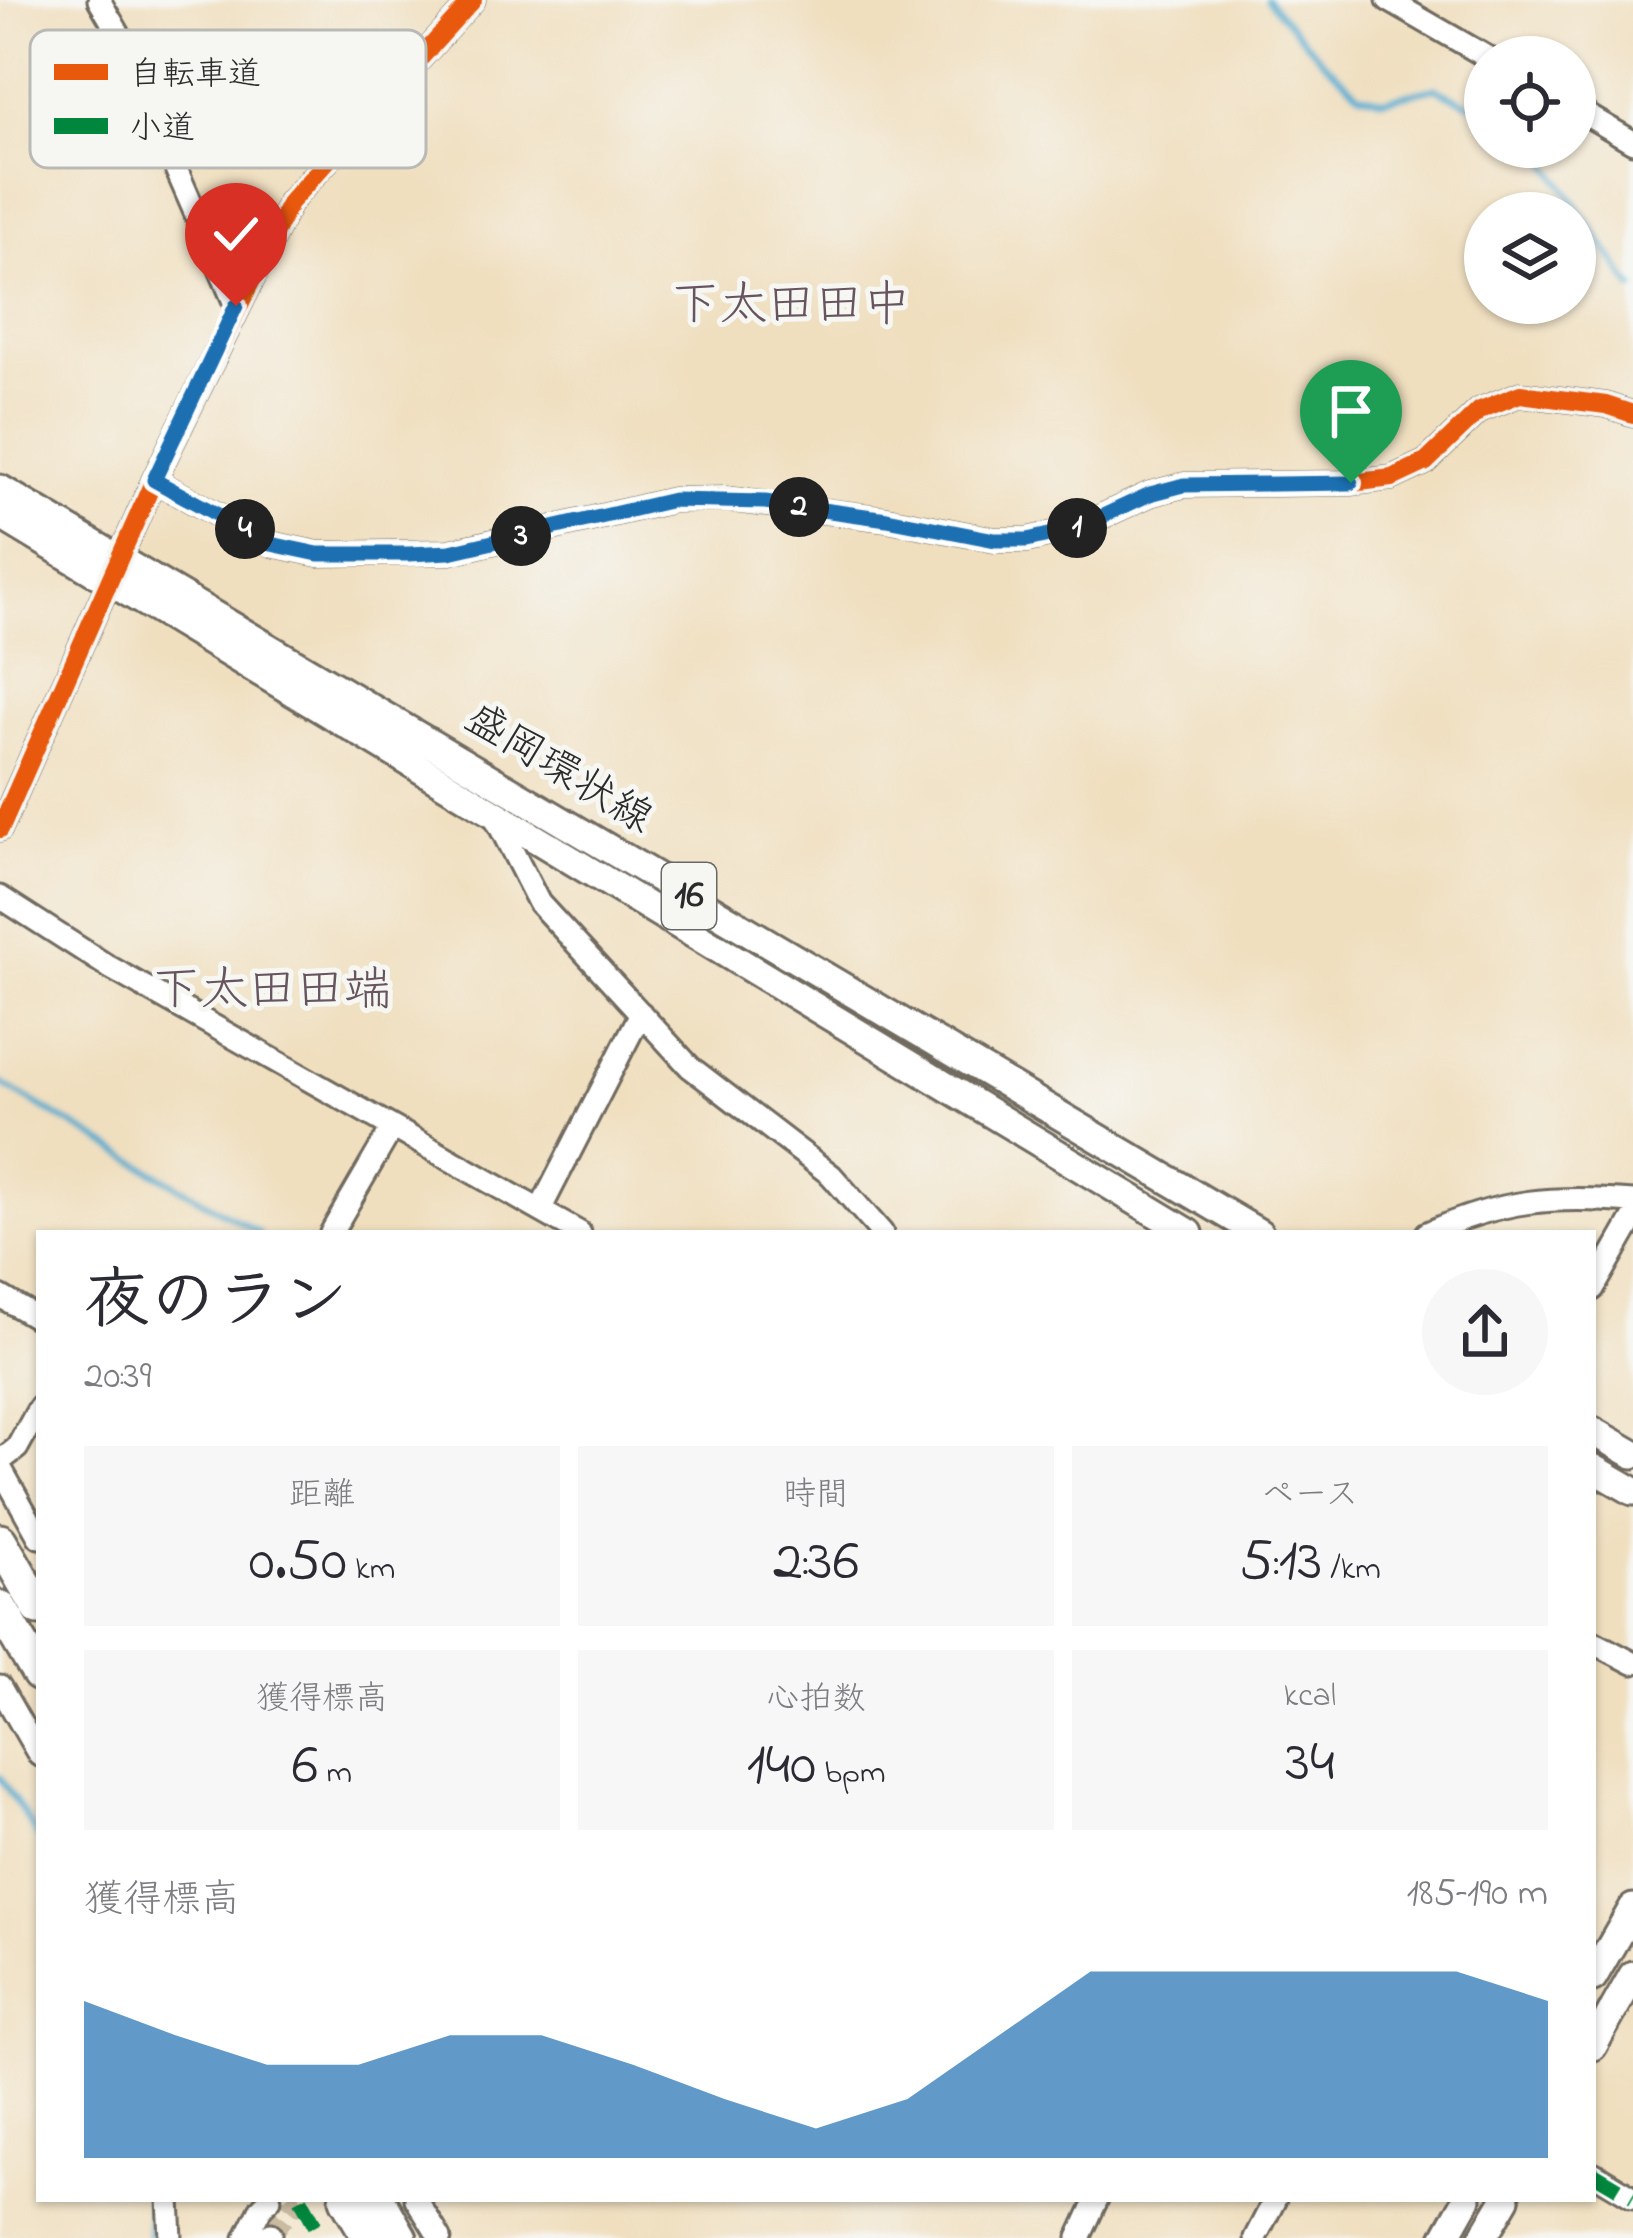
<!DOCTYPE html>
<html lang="ja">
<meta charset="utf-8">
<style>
:root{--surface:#fff;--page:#f7f7f7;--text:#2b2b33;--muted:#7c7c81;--accent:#1f6fb2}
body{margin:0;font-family:"Indie Flower","Klee One",sans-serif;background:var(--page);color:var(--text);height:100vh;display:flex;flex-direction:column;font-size:45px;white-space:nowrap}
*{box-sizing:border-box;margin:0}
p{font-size:39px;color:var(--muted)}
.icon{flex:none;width:66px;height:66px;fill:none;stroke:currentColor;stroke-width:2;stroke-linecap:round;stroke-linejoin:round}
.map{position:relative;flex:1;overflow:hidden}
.drawer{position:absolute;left:36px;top:1230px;width:1560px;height:972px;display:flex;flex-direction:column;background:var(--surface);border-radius:0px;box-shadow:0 3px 9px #0004}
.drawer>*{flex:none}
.tools{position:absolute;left:1464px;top:36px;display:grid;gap:24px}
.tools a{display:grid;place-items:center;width:132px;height:132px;border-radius:50%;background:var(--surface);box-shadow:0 3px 9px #0004;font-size:60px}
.pin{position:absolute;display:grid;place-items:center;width:102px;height:102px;color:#fff;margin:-123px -51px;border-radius:50% 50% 50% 0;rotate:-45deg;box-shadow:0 0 12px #0007}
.pin .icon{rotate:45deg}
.km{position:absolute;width:60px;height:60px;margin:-30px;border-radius:50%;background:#222;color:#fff;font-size:33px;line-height:60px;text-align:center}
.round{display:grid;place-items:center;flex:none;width:126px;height:126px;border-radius:63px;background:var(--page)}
.headline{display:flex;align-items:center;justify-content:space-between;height:204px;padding:0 48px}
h1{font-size:66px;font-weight:600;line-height:90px}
.figures{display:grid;grid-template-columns:repeat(3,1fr);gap:18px;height:204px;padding:12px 48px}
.figures div{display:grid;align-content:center;border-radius:0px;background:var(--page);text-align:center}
.figures b{font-size:60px;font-weight:600}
.figures small{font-size:33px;font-weight:400}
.figures p{font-size:33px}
.chart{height:336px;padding:24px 48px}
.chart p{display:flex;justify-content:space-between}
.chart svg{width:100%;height:216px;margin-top:12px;fill:var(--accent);opacity:.7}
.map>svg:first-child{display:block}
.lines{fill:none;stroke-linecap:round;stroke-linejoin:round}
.stream{stroke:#51aace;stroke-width:6}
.minor-tunnel{stroke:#c9bba1;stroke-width:21;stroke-dasharray:21 10;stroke-linecap:butt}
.minor-casing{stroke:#706a5f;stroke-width:27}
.major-casing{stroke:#706a5f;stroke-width:33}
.highway-casing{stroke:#706a5f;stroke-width:39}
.minor{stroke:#fff;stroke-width:21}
.major{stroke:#fff;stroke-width:27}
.highway{stroke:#fff;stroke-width:33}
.quiet{stroke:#00873e;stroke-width:15;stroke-dasharray:30 15;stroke-linecap:butt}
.cycleway-casing{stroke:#f6f6f2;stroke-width:26}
.cycleway{stroke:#e8590c;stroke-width:18}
.route-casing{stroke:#fff;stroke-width:24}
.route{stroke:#1f6fb2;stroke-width:15}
.labels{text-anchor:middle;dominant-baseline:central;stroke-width:10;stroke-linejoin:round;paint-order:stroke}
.shield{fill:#f6f6f2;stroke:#686867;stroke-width:3}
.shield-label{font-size:39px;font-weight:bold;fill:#2b2b2b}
.street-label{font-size:42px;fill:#2b2b2b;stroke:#f6f6f2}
.quarter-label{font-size:48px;fill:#66555e;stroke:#f6f6f2}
.key{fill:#f6f6f2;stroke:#b9b9b6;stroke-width:3}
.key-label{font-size:33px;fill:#2b2b2b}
</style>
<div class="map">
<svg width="1633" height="2238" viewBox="0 0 1633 2238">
<rect width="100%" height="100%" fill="#f6f6f2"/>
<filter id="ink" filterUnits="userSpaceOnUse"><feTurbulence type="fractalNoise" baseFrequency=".00833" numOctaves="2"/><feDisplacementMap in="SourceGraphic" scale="24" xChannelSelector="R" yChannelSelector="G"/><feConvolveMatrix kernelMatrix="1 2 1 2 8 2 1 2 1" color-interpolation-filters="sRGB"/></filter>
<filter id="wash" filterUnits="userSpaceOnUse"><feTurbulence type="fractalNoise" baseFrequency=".004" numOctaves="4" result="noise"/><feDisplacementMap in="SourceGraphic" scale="48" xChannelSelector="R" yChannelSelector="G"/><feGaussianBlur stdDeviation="2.7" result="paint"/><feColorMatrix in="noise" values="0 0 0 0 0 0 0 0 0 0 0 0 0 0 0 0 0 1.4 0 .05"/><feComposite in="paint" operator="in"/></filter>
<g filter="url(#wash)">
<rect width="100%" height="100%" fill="#f0dfbf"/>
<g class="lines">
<path class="stream" d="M1267,0L1321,59L1360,94L1383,100L1435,88L1485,111
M1537,147L1633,288
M0,1083L259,1233
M0,1777L39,1838
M148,2199L150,2238"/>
</g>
</g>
<g filter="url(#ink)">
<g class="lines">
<path class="minor-tunnel" d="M271,2234L293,2205L302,2199"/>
<defs>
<path id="minor" d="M99,0L137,65L159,130L236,306
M1388,0L1487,57
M1575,108L1633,142
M154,480L271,544L318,554L450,552L673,500L725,499L887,519L995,540H1027L1075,529L1150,494L1184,485L1351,483L1392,478L1426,462L1480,410L1520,394L1606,405L1633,414
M492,811L539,903L690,1067L831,1175L882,1233
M0,829L154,480L290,202L473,0
M0,897L109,967L580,1233
M540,1210L641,1013
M331,1233L392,1128
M1427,1233C1502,1200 1552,1195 1633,1202
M1593,1289L1633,1219
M0,1296L39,1319
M0,1461L17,1448L39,1408
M0,1467L39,1537
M1593,1642L1633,1663
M0,1687L39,1755
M1593,2173L1633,2197
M169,2199L171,2238
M416,2199L440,2238
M246,2238L261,2208L270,2199
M269,2238L271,2234
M1079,2238L1097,2199
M1255,2238L1275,2199"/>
<path id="major" d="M0,489L1259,1233
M0,515L1189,1233
M1593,1431L1633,1454
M1593,1468L1633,1491
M1593,1977L1633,1908
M1593,2046L1633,1975
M1445,2238L1467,2199
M1483,2238L1506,2199"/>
<path id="highway" d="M0,1541L39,1608
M0,1608L39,1674
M347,2199L370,2238
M378,2199L400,2238"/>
</defs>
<use href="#minor" class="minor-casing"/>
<use href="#major" class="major-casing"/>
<use href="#highway" class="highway-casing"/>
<use href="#minor" class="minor"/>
<use href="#major" class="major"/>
<use href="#highway" class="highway"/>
<path class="quiet" d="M1593,2173L1633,2197
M301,2199L322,2238"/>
<defs>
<path id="cycleway" d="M154,480L271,544L318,554L450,552L673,500L725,499L887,519L995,540H1027L1075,529L1150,494L1184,485L1351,483L1392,478L1426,462L1480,410L1520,394L1606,405L1633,414
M0,829L154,480L290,202L473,0"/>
</defs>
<use href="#cycleway" class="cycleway-casing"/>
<use href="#cycleway" class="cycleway"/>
</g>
</g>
<g class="lines" filter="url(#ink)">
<defs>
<path id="route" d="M236,306L154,480L271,544L318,554H409L450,552L673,500L765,502L887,519L995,540H1027L1075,529L1150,494L1184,485L1351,483"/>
</defs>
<use href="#route" class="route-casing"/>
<use href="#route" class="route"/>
</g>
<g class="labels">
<rect class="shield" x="662" y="863" width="54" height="66" rx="9"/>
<g class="shield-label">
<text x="689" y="896">16</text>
</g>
<g class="street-label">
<text transform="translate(558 770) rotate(31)">盛岡環状線</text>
</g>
<g class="quarter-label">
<text x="791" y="307">下太田田中</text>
<text x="272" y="992">下太田田端</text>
</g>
</g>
<rect x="30" y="30" width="396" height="138" rx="18" class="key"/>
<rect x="54" y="64" width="54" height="16" fill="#e8590c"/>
<rect x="54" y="118" width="54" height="16" fill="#00873e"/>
<g class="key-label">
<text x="129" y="84">自転車道</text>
<text x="129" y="138">小道</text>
</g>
</svg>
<div class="tools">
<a><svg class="icon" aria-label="locate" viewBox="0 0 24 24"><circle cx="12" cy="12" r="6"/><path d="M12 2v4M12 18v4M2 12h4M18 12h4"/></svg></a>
<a><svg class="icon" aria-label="layers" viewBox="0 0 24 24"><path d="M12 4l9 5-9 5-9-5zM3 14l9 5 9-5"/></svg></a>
</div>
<div class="pin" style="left:1351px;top:483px;background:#1e9e55"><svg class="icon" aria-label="arrive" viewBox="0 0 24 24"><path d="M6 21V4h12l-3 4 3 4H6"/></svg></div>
<div class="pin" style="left:236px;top:306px;background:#d93025"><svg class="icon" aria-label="check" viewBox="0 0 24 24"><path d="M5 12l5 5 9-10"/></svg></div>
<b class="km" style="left:1077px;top:528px">1</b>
<b class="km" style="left:799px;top:507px">2</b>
<b class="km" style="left:521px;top:536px">3</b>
<b class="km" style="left:245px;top:529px">4</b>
<section class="drawer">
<div class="headline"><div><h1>夜のラン</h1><p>20:39</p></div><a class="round"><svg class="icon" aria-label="share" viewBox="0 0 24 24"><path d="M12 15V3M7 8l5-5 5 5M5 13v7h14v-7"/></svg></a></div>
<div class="figures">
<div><p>距離</p><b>0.50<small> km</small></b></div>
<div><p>時間</p><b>2:36</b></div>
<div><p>ペース</p><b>5:13<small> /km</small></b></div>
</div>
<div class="figures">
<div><p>獲得標高</p><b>6<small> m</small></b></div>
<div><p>心拍数</p><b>140<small> bpm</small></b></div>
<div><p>kcal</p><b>34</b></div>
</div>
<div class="chart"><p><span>獲得標高</span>185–190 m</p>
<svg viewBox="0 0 160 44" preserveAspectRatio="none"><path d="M0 44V12L10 19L20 25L30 25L40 19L50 19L60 25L70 32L80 38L90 32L100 19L110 6L120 6L130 6L140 6L150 6L160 12V44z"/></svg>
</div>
</section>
</div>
